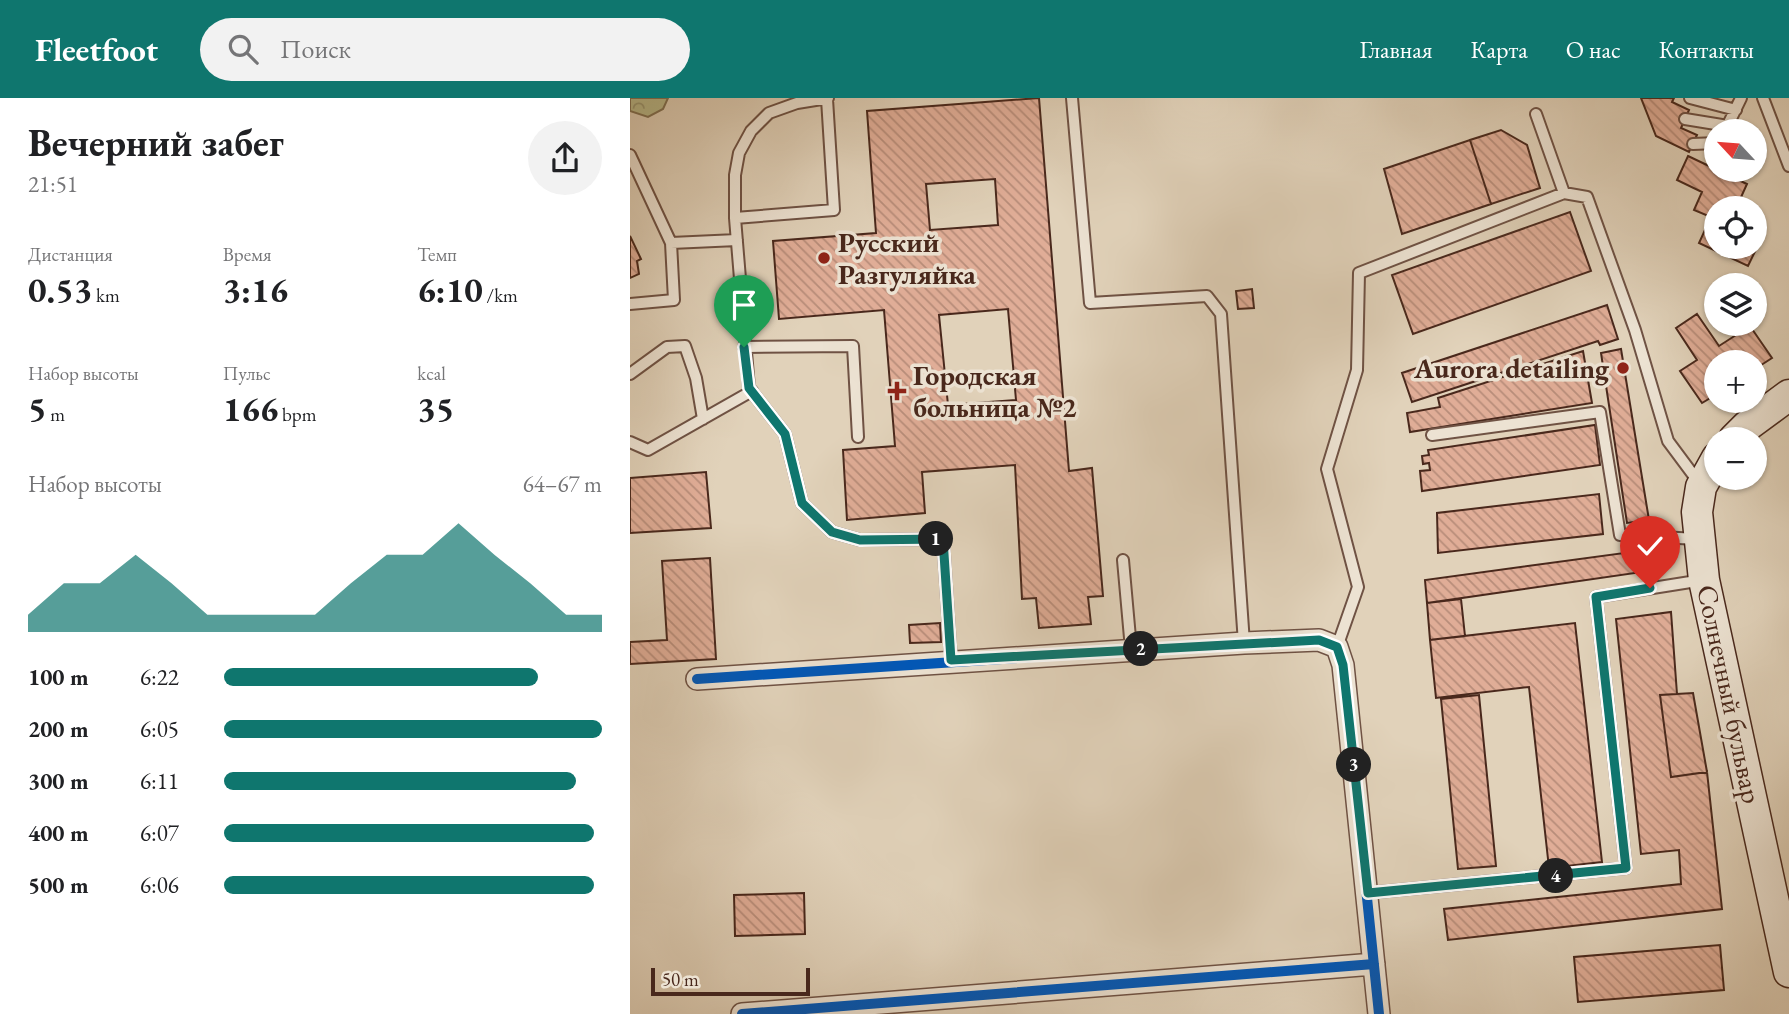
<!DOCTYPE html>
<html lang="ru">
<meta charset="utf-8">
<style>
:root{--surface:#fff;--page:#f2f2f2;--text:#202124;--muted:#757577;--accent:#0f766e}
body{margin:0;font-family:"EB Garamond",serif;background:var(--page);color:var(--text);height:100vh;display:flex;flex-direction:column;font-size:26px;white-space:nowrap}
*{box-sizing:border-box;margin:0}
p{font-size:23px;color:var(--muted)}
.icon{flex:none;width:38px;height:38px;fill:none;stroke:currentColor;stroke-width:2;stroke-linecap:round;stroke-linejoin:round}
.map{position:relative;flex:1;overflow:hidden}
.panel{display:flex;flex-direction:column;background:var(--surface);width:630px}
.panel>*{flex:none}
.needle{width:46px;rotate:296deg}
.buttons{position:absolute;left:1074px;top:21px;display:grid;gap:14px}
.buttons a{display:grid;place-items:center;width:63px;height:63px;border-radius:50%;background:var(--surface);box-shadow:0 2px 5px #0004;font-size:35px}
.scale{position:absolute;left:21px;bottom:18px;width:159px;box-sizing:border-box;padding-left:7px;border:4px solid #49281c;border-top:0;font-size:19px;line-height:24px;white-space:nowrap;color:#49281c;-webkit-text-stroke:5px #ece2d2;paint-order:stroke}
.pin{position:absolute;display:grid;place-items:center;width:60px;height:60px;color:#fff;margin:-72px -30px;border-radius:50% 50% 50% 0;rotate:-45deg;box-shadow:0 0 7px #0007}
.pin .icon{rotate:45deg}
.km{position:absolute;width:35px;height:35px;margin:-18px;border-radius:50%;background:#222;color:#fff;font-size:19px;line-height:35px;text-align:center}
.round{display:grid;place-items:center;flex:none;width:74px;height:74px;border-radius:37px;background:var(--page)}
.headline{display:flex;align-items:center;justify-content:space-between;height:119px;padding:0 28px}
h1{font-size:38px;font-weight:700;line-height:52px}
.stats{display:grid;grid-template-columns:repeat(3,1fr);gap:10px;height:119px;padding:7px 28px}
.stats div{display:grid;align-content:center}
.stats b{font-size:35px;font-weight:700}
.stats small{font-size:19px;font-weight:400}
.stats p{font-size:19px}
.chart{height:196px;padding:14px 28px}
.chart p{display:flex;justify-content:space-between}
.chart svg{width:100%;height:126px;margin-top:7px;fill:var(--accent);opacity:.7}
ul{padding:0 28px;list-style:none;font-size:23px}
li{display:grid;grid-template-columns:112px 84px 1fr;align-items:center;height:52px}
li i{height:18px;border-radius:9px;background:var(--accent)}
header{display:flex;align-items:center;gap:42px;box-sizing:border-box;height:98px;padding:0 35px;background:var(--accent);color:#fff}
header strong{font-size:33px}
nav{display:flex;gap:38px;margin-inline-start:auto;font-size:24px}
.search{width:490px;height:63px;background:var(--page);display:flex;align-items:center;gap:18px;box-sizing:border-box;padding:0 24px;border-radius:38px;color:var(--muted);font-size:26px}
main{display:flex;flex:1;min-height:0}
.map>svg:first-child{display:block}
.park{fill:url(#park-crowns);stroke:#807154;stroke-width:2}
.building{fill:url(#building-back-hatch);stroke:#49281c;stroke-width:2;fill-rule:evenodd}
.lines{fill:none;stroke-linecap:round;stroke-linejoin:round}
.service-casing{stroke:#6f5244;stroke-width:14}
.minor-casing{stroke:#6f5244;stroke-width:24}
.secondary-casing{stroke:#49281c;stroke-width:33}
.service{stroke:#ece2d2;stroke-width:10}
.minor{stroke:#ece2d2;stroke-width:21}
.secondary{stroke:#ece2d2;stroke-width:30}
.cycleway-casing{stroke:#ece2d2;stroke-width:15}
.cycleway{stroke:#0057b8;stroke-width:10}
.route-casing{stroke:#fff;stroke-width:14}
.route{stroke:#0f766e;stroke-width:9}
.poi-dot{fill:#8f2418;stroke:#ece2d2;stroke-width:2.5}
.labels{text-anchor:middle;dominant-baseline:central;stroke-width:7;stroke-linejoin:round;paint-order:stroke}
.poi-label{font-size:28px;font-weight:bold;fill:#49281c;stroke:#ece2d2;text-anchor:start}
.street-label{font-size:28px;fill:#49281c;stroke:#ece2d2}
</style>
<header>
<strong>Fleetfoot</strong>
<div class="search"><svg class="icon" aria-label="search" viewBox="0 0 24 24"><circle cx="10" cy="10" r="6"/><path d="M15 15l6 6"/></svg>Поиск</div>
<nav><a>Главная</a><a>Карта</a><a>О нас</a><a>Контакты</a></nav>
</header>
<main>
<section class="panel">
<div class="headline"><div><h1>Вечерний забег</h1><p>21:51</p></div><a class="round"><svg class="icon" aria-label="share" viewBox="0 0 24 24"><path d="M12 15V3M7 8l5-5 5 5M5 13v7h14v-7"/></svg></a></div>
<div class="stats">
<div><p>Дистанция</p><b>0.53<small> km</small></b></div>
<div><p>Время</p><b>3:16</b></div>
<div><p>Темп</p><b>6:10<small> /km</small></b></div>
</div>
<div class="stats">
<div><p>Набор высоты</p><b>5<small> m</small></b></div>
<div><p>Пульс</p><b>166<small> bpm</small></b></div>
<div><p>kcal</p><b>35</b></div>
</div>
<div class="chart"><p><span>Набор высоты</span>64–67 m</p>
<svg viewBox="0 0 160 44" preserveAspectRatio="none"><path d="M0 44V38L10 27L20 27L30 17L40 27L50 38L60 38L70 38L80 38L90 27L100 17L110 17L120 6L130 17L140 27L150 38L160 38V44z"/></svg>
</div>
<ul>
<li><b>100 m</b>6:22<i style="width:83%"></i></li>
<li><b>200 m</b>6:05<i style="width:100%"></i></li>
<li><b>300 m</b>6:11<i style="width:93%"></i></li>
<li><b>400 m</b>6:07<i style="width:98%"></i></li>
<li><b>500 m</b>6:06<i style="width:98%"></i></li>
</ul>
</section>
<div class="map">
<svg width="1159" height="916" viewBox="0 0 1159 916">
<defs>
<pattern id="park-crowns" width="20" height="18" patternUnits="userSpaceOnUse" patternTransform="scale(1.75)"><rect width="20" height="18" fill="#b8ba8c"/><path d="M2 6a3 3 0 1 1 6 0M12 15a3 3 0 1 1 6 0" fill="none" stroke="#989772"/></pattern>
<pattern id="building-back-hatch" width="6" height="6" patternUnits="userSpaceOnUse" patternTransform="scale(1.75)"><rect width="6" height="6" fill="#e0ad97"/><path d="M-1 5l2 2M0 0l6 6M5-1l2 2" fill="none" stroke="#b88d7a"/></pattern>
</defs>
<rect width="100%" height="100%" fill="#e1d2ba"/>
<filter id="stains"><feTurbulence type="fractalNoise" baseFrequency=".00286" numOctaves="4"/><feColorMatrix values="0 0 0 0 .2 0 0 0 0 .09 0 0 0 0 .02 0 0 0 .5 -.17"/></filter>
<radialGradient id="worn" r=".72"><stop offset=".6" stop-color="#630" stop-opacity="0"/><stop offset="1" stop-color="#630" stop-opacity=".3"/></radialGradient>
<path class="park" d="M0,0H38L33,11L18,19L0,13Z"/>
<path class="building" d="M409,0L439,373L462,370L473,498L458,499L461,526L409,530L406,500L392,501L385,367L292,374L295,415L217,422L213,352L265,348L254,212L149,221L143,143L246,135L237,13ZM365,81L368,127L300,132L296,86ZM378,211L386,302L318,307L309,217Z
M1011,0H1044L1042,4L1059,12L1051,30L1067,37L1059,54L1026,38Z
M871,32L897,47L910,90L861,106L840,42Z
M840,42L861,106L772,136L754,71Z
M1058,58L1117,86L1107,108L1113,110H1087V149H1125V138L1131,141L1118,168L1069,145L1081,119L1064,112L1072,94L1047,82Z
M940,114L961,173L783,236L762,177Z
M0,138L11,161L7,163L9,176L0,180Z
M622,191L624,210L608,211L606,193Z
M977,207L988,241L970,247L968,243L782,304L772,275Z
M1067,216L1089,248L1120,228L1142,260L1125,271V264H1087V296L1072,305L1050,273L1067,262L1046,230Z
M991,251L1019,422L997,425L971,255Z
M953,253L962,305L780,334L777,315L810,309L808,300Z
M965,327L970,367L792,393L790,373L800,372L799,365L793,366L792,358L799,357L798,352Z
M76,374L81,430L0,435V380Z
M969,396L973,436L808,455L807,415Z
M1016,452L1019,473L797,505L795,482Z
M80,460L86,561L0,566V544L37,542L32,463Z
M831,501L835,538L800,542L797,505Z
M1041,514L1047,596L1030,597L1041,679L1077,674L1092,811L818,842L814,811L1051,786L1049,752L1011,756L986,521Z
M310,525L311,544L280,545L279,527Z
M945,525L972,764L919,770L899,589L806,600L800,542Z
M1063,595L1077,674L1041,679L1030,597Z
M849,597L866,768L828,771L811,601Z
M174,795L175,836L105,838L104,797Z
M1090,847L1094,892L948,904L944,859Z"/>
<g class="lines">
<defs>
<path id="service" d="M198,0L167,5L139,15L121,33L109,55L105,77V120L119,290L155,336L172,405L202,434L230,442L313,441L321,562
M442,0L460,205L577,198L591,216L614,545
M1060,0L1106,12
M1133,0L1159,68
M906,16L934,95
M1055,21L1098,28
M1095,33L1111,0
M1063,46L1087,45
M0,57L41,145
M105,120L204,112L197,1
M0,206L44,202L41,145L107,142
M114,249L223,248L228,339
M0,276L37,249L55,248L66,280L73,321
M802,337L970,314L990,437L1068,441
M0,344L18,352L122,293
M493,462L501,551
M707,549L728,489L697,371L727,272L729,175L934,95L957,99L1005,232L1038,343L1070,386
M738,795L996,770L966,499L1073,482"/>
<path id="minor" d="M67,581L614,545L689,542L707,549L713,567L749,916
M112,916L744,866"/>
<path id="secondary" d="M1104,341L1117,328L1159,297
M1087,360L1071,389L1067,414L1074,482L1159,874"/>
</defs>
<use href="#service" class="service-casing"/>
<use href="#minor" class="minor-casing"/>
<use href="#secondary" class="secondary-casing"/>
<use href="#service" class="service"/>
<use href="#minor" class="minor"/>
<use href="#secondary" class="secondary"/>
<defs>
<path id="cycleway" d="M67,581L614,545L689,542L707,549L713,567L749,916
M112,916L744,866"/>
</defs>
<use href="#cycleway" class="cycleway-casing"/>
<use href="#cycleway" class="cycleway"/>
</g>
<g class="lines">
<defs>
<path id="route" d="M114,249L119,290L155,336L172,405L202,434L230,442L313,441L321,562L689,542L707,549L713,567L738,795L996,770L966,499L1020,490"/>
</defs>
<use href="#route" class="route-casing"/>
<use href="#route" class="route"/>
</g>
<g class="poi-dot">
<circle cx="194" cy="160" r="7"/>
<circle cx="993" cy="270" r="7"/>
<path d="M263.5 282.5h7v7h7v7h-7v7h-7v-7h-7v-7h7z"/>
</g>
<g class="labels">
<g class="poi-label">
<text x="208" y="144">Русский<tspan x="208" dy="32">Разгуляйка</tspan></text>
<text x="979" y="270" text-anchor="end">Aurora detailing</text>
<text x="283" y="277">Городская<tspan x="283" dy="32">больница №2</tspan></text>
</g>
<g class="street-label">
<text transform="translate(1100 596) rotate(78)">Солнечный бульвар</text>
</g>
</g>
<rect width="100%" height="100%" filter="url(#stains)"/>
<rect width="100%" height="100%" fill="url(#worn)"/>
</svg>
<div class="buttons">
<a><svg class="needle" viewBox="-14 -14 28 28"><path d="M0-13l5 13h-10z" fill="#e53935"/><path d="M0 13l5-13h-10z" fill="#757577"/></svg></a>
<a><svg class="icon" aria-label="locate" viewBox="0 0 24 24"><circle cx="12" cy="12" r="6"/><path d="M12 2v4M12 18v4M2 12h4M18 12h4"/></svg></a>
<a><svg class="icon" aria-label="layers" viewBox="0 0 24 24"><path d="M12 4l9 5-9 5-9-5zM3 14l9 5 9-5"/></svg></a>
<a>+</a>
<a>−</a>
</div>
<div class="scale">50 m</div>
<div class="pin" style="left:114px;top:249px;background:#1e9e55"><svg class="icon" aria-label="arrive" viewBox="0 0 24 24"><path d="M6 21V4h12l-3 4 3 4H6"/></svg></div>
<div class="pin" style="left:1020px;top:490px;background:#d93025"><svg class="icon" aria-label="check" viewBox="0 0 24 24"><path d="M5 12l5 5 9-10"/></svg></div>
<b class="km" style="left:306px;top:441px">1</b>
<b class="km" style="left:511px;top:551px">2</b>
<b class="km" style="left:724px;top:667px">3</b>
<b class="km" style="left:926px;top:778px">4</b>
</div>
</main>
